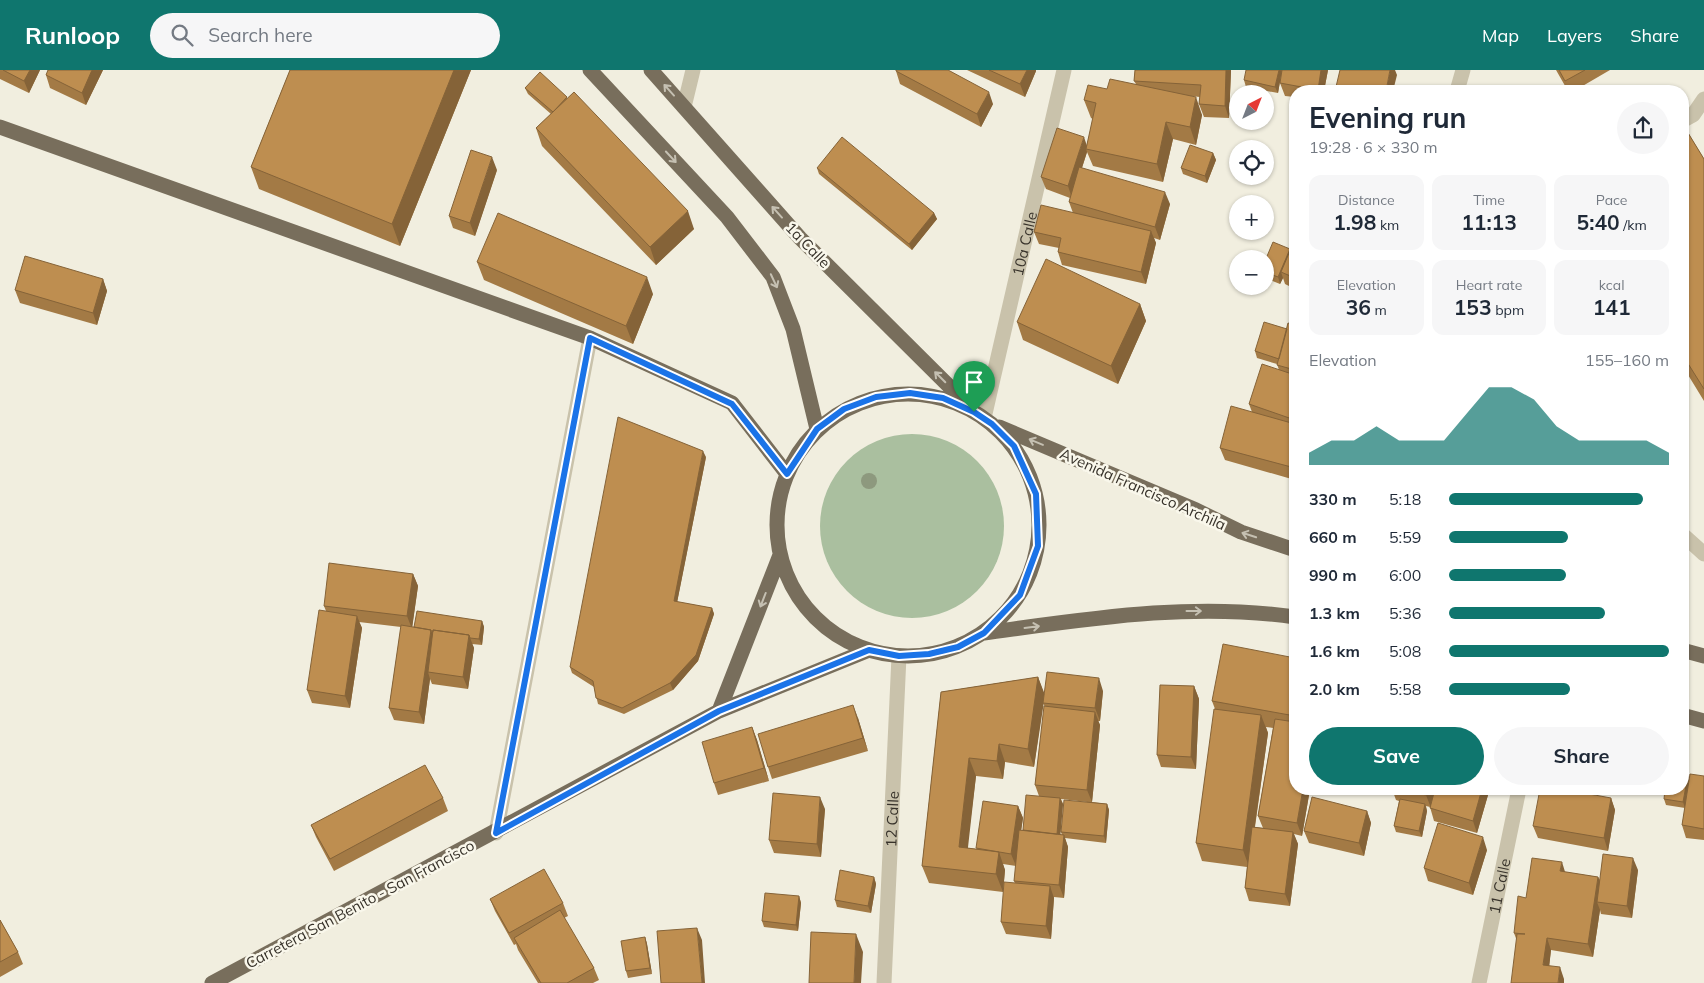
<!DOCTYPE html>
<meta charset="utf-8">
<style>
:root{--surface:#fff;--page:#f6f6f7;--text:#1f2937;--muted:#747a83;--accent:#0f766e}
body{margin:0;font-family:Mulish,sans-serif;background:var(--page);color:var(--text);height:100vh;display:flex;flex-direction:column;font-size:19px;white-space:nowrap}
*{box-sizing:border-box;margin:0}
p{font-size:16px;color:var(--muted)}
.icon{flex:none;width:28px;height:28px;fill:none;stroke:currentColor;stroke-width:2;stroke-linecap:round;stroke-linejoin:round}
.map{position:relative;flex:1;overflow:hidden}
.panel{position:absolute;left:1289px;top:15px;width:400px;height:710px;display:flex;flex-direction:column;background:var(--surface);border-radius:20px;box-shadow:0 1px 4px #0004}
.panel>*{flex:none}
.needle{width:32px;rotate:42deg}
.fabs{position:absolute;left:1229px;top:15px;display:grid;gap:10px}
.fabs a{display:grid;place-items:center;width:45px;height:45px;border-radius:50%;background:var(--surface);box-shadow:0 1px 4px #0004;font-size:25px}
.pin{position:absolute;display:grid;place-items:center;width:42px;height:42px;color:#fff;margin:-51px -21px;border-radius:50% 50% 50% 0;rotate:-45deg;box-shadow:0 0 5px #0007}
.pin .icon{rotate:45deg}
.round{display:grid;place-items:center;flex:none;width:52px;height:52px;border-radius:26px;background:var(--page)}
.head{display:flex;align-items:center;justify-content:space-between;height:85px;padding:0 20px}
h1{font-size:28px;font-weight:700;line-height:38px}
.stats{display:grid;grid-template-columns:repeat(3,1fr);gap:8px;height:85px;padding:5px 20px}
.stats div{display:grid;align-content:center;border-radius:12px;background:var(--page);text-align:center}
.stats b{font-size:21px;font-weight:700}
.stats small{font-size:14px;font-weight:400}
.stats p{font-size:14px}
.chart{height:140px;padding:10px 20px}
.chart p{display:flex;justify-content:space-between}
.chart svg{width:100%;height:90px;margin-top:5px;fill:var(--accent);opacity:.7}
.cta{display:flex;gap:10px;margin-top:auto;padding:10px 20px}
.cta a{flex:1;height:58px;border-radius:30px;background:var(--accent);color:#fff;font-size:20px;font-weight:700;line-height:58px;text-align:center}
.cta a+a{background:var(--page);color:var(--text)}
ul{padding:0 20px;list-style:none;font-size:16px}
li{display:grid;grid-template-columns:80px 60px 1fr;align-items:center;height:38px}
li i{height:12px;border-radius:6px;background:var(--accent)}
header{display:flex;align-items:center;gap:30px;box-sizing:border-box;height:70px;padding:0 25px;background:var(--accent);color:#fff}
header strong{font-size:24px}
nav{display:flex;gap:28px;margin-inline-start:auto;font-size:18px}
.search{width:350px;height:45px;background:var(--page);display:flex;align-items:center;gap:12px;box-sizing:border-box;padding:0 18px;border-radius:28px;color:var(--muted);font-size:19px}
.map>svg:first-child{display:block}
.green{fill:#aabf9f}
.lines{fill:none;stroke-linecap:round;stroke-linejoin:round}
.minor{stroke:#c9c2ab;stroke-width:15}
.major{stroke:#786e5c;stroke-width:15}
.tree{fill:#8d997e}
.wall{fill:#a37a45;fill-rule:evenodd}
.shaded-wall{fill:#856338}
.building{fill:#be8e50;stroke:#856338}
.oneway{stroke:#c5c0b2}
.route-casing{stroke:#fff;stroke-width:10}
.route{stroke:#1a73e8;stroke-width:6}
.labels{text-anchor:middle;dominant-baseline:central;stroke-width:5;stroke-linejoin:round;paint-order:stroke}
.street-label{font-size:15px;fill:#37322a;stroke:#f9f7eb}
</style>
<header>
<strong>Runloop</strong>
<div class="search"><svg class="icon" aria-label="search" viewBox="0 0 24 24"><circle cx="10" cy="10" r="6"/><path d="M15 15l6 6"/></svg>Search here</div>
<nav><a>Map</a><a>Layers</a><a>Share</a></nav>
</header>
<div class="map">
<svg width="1704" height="913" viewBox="0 0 1704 913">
<rect width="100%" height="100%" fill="#f1eedf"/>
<path class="green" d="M820 456a92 92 0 1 1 184 0a92 92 0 1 1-184 0Z"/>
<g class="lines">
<g class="minor">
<path d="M1457,21L1463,0"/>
<path d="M684,37L693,0"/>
<path d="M1682,51L1693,45L1704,29"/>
<path id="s1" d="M984,348L1064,0"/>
<path d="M1682,464L1704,484"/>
<path d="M496,763L590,268"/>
<path id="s2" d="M884,913L899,586"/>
<path id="s3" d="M1479,913L1519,719"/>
</g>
<path class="major" d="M590,0L727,147L773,207L793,259L817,359
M651,0L800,168L968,335
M0,57L590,268L732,333L787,404
M777 455a131 131 0 1 1 262 0a131 131 0 1 1-262 0Z
M999,357L1196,440L1241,462L1295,480
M984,563C1088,549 1190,532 1295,547
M1682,580L1704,586
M719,641L780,485
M1682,645L1704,651
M212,913L719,641L869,580"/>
</g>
<circle class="tree" cx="869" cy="411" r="8"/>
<path class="wall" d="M0,0H40L29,23L0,9Z
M103,0L86,35L50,18L46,5Z
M290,0H471L400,176L259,119L251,97Z
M967,0H1036V1L1025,27Z
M1135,0H1231V1L1229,48L1204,47L1199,34L1200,27L1190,26L1202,45L1196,75L1173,69L1163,112L1093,96L1087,82L1082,98L1170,134L1160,170L1154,168L1156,173L1146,214L1062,195L1058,182L1059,178L1039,174L1034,162L1073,143L1069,132L1070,128L1046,119L1041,107L1087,75L1093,49L1091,48L1084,30L1107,19L1136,14L1134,11Z
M1282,0L1278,23L1246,17L1244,10Z
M1282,0H1328L1324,21H1295V27L1285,26L1280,13Z
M1556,0H1610L1574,21H1568Z
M896,1L993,34L981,57L900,14Z
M525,18L567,28L694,159L656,195L542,76L536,58L551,44L528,24Z
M1682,53L1704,89V331L1682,295Z
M1213,83L1216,90L1207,113L1183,104L1181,98Z
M817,98L934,143L937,149L912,180L819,104Z
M497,100L475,166L453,158L449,146Z
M1295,169V219L1285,214L1283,208L1280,214L1265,208V191L1290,179V180Z
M477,192L653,224L633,274L484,210Z
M103,209L107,221L97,255L20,233L15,220Z
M1140,234L1146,251L1118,314L1023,270L1017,252Z
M1295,251V410L1225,390L1220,378L1252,342L1249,334L1279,300L1277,294L1257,288L1255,281L1287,259L1294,255Z
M706,387L677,532L712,538L714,544L698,591L673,620L624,644L598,634L594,617L572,603L570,597Z
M413,504L418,516L412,557L482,551L484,557L482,575L472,574L474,578L468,619L432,614L430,609L424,654L394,650L389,638L401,557L359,552L362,558L350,638L312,633L307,620L326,541L324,536Z
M1295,588V719H1310L1302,766L1294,764L1298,774L1290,836L1249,831L1245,818L1247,797L1202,791L1196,773L1215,639L1212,631ZM1266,657L1273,658L1258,746L1263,758L1255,757L1268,663Z
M1038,607L1044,624L1103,621L1100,651H1098L1100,655L1092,732L1107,734L1109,740L1106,773L1065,768L1068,777L1064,828L1054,827L1051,869L1006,864L1001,852L1015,813L1014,811L1016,796L1003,794L1005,800L1003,822L929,813L922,796L941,622ZM1043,633L1045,637L1035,715L1039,726L1023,760H1021L1023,748L1018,736L976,778L977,779L967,778L976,706L1003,709L1005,692L1034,697ZM1061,729L1087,732L1061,762L1062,765L1060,764L1063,734Z
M1194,616L1199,629L1196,699L1161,697L1157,685Z
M858,648L868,681L772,709L768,697Z
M752,657L757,670L769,711L718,725L714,713Z
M1688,705L1689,709L1704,706V770L1686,768L1682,755L1685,738L1666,735L1664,729Z
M1392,719H1485L1488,725L1477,763L1434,751L1430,737L1426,736L1427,741L1422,767L1396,762L1394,756L1399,731L1396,730Z
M443,728L448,741L334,801L316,767L311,755Z
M1611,728L1615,740L1608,781L1538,768L1533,756Z
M825,739L821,787L774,783L769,770Z
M1367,741L1371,753L1364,786L1309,773L1304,761Z
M1487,780L1473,825L1428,811L1424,798Z
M1638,800L1632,848L1601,844L1600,840L1593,887L1551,880L1549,896L1564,909L1517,871L1514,863L1526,828L1565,802L1598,807L1600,810Z
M874,807L876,814L871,843L837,837L835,830Z
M799,826L801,833L798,861L764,857L762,851Z
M490,829L563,833L568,846L564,848L594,898L599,910L593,913H538L518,880L516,874L514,875L495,841Z
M0,850L18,882L23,894L0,907Z
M645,867L647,874L652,904L628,908L626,901Z"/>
<path class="shaded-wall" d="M30,0H40L29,23L24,11Z
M92,0H103L86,35L82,23Z
M454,0H471L400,176L392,154Z
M1027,0H1036V1L1025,27L1020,14Z
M1226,0H1231V1L1229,48L1225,36Z
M1279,0H1282L1278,23L1275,17Z
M1321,0H1328L1324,21H1319L1318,20Z
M1390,0H1395L1397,5L1393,21H1386Z
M989,22L993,34L981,57L977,44Z
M1196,27L1202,45L1196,75L1190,57Z
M1166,52L1173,69L1163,112L1157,94Z
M1084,67L1088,79H1086L1087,82L1072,128L1068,116Z
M1213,83L1216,90L1207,113L1205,106Z
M492,87L497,100L475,166L470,153Z
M1165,122L1170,134L1160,170L1155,157Z
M688,141L694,159L656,195L650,177Z
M934,143L937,149L912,180L909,174Z
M1151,161L1156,173L1146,214L1141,202Z
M1290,179L1292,186L1281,202L1283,208L1280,214L1278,207Z
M647,207L653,224L633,274L626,256Z
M103,209L107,221L97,255L93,243Z
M1140,234L1146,251L1118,314L1111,296Z
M703,381L706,387L676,538L674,531Z
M413,504L418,516L412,559L407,546Z
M712,538L714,544L698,591L673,620L670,613Z
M357,546L362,558L350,638L345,626Z
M482,551L484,557L482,575L479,569Z
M431,560L435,572L428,602L430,609L424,654L419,642Z
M469,565L474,578L468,619L463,607Z
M1038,607L1045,625L1034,697L1028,679Z
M1099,608L1103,621L1100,651L1095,638Z
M1194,616L1199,629L1196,699L1191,687Z
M853,635L858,648L868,681L863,668Z
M1095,642L1100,655L1092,732L1087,720Z
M1261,645L1268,663L1249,797L1243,780Z
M752,657L757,670L769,711L764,698Z
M999,674L1005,692L1003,709L997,691Z
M969,688L976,706L966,795L959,777Z
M1688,705L1690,711L1685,738L1683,732Z
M1303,719H1310L1302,766L1297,753Z
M1428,719H1435L1431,738L1426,725Z
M1482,719H1485L1488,725L1477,763L1473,751Z
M820,727L825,739L821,787L817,774Z
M1060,728L1063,734L1060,770L1057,764Z
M1611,728L1615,740L1608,781L1604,768Z
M1107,734L1109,740L1106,773L1104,766Z
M1425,734L1427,741L1422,767L1419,761Z
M1018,736L1023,748L1016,796L1011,784Z
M1367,741L1371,753L1364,786L1359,773Z
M1293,762L1298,774L1290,836L1285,824Z
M1064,765L1068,777L1064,828L1059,815Z
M1483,767L1487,780L1473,825L1469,813Z
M999,782L1005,800L1003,822L996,804Z
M1633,788L1638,800L1632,848L1627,836Z
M1562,792L1566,805L1560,801Z
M874,807L876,814L871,843L868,836Z
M1598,807L1603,820L1597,832L1600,840L1593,887L1588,874Z
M1050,816L1054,828L1051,869L1046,856Z
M799,826L801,833L798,861L796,855Z
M697,858L702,870L705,913H702Z
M856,864L863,882L861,913H854Z
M645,867L647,874L652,904L650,898Z
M1547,868L1551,880L1548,907L1543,895Z
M1560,897L1564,909V913H1558Z"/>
<path class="building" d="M3,0H30L24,11Z
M48,0H92L82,23L46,5Z
M290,0H454L392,154L251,97Z
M896,0H948L989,22L977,44L896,1Z
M989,0H1027L1020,14Z
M1135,0H1226L1225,36L1199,34L1201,15L1134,11Z
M1246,0H1279L1275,17L1244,10Z
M1282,0H1321L1318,20L1280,13Z
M1340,0H1390L1386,21H1335Z
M1559,0H1585L1565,11Z
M540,2L567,27L553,42L525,18Z
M1110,9L1196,27L1190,57L1166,52L1157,94L1086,79L1096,33L1084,30L1088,15L1107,19Z
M574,22L688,141L650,177L536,58Z
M1682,53L1704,89V319L1682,284Z
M1057,58L1084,67L1068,116L1041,107Z
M842,67L934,143L909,174L817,98Z
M1190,75L1213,83L1205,106L1181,98Z
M471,80L492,87L470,153L449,146Z
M1079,97L1165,122L1155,157L1069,132Z
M1041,135L1151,161L1141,202L1058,182L1061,168L1034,162Z
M498,143L647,207L626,256L477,192Z
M1295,169V208L1281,202Z
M1273,172L1290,179L1278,207L1265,202V191Z
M25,186L103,209L93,243L15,220Z
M1046,189L1140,234L1111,296L1017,252Z
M1264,252L1287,259L1279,289L1255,281Z
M1288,253L1295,255V300L1277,295Z
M1262,294L1295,305V350L1249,334Z
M1231,336L1295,354V398L1220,378Z
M618,347L703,381L674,531L712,538L696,585L670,613L622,638L596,628L593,611L570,597Z
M329,493L413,504L407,546L324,536Z
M319,540L357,546L345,626L307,620Z
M417,541L482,551L479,569L470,568L469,565L433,560V562H431V560L414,557Z
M401,555L431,560L419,642L389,638Z
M433,560L469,565L463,607L428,602Z
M1223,574L1295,588V646L1212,631Z
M1047,602L1099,608L1095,638L1043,633Z
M1038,607L1028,679L999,674L997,691L969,688L959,777L999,782L996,804L922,796L941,622Z
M1160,615L1194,616L1191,687L1157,685Z
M853,635L863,668L768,697L758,664Z
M1044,636L1095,642L1087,720L1035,715Z
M1214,639L1261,645L1243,780L1196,773Z
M1275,649L1295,652V719H1303L1297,753L1258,746Z
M752,657L764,698L714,713L702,672Z
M425,695L443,728L330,789L311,755Z
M1682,704L1688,705L1683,732L1664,729L1665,719H1682Z
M1690,704L1704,706V759L1682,755Z
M1397,719H1428L1426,725Z
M1435,719H1482L1473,751L1430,738Z
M1540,719H1562L1611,728L1604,768L1533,756Z
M773,723L820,727L817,774L769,770Z
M1026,725L1060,728L1057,764L1023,760Z
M1312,727L1367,741L1359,773L1304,761Z
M1400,729L1425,734L1419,761L1394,756Z
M1064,730L1107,734L1104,766L1061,762Z
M983,731L1018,736L1011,784L976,778Z
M1438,753L1483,767L1469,813L1424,798Z
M1252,757L1293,762L1285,824L1245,818Z
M1019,760L1064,765L1059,815L1014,811Z
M1603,784L1633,788L1627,836L1597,832Z
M1532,788L1562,792L1560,801L1598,807L1588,874L1547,868L1543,895L1560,897L1558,913H1511L1517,864H1525L1514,863L1518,826L1526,828Z
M544,799L563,833L509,863L490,829Z
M840,800L874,807L868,836L835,830Z
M1004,812L1050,816L1046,856L1001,852Z
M765,823L799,826L796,855L762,851Z
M560,840L594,898L567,913H541L514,868Z
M0,850L18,882L0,892Z
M697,858L702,913H661L657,861Z
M811,862L856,864L854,913H809Z
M645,867L650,898L626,901L621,871Z"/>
<defs><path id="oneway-shaft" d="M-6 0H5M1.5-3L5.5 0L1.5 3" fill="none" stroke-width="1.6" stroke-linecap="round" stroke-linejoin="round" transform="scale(1.25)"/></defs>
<g class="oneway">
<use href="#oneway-shaft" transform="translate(669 20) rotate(-132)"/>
<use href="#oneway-shaft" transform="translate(671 87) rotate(47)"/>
<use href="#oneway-shaft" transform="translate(777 142) rotate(-132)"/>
<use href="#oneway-shaft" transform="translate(774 211) rotate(65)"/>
<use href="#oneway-shaft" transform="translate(940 307) rotate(-135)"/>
<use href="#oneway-shaft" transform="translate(1036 372) rotate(-157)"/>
<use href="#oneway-shaft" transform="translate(1249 465) rotate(-162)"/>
<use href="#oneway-shaft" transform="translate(763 530) rotate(111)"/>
<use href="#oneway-shaft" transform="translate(1194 541)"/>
<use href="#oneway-shaft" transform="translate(1032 557) rotate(-7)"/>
</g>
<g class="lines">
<defs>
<path id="route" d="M590,268L732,334L787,404L817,359L844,339L876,327L910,323L943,328L974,342L992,354L1014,376L1036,424L1038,476L1020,525L984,563L958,577L929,584L899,586L869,580L719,641L496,763Z"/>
</defs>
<use href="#route" class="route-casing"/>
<use href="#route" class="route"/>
</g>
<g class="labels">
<g class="street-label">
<text stroke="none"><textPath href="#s1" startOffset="179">10a Calle</textPath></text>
<text transform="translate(808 175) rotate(46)">1a Calle</text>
<text transform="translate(1143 419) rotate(24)">Avenida Francisco Archila</text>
<text stroke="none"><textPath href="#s2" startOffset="164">12 Calle</textPath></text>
<text stroke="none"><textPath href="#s3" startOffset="99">11 Calle</textPath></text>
<text transform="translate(360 834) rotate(-28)">Carretera San Benito - San Francisco</text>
</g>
</g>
</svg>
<div class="fabs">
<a><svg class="needle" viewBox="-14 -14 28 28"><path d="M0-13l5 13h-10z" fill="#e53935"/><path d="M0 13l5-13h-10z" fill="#747a83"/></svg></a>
<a><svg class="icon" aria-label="locate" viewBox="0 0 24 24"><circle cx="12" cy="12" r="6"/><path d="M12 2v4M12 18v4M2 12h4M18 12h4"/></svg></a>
<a>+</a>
<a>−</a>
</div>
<div class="pin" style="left:974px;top:342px;background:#1e9e55"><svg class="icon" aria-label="arrive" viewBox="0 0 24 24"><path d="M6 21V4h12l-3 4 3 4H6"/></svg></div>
<section class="panel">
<div class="head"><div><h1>Evening run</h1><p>19:28 · 6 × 330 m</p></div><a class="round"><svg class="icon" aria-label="share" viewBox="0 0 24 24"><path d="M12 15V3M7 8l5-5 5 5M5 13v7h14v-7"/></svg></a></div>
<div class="stats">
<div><p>Distance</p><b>1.98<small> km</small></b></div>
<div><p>Time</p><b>11:13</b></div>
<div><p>Pace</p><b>5:40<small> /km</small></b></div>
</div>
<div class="stats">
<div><p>Elevation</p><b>36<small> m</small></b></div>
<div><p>Heart rate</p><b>153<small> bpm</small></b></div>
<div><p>kcal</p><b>141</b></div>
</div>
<div class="chart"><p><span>Elevation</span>155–160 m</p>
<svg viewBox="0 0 160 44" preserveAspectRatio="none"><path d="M0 44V38L10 32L20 32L30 25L40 32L50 32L60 32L70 19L80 6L90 6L100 12L110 25L120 32L130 32L140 32L150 32L160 38V44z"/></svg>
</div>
<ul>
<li><b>330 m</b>5:18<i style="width:88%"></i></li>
<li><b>660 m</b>5:59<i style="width:54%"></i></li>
<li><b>990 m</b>6:00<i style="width:53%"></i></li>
<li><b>1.3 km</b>5:36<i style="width:71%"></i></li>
<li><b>1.6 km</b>5:08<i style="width:100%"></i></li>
<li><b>2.0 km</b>5:58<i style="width:55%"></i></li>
</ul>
<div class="cta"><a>Save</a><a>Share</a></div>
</section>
</div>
